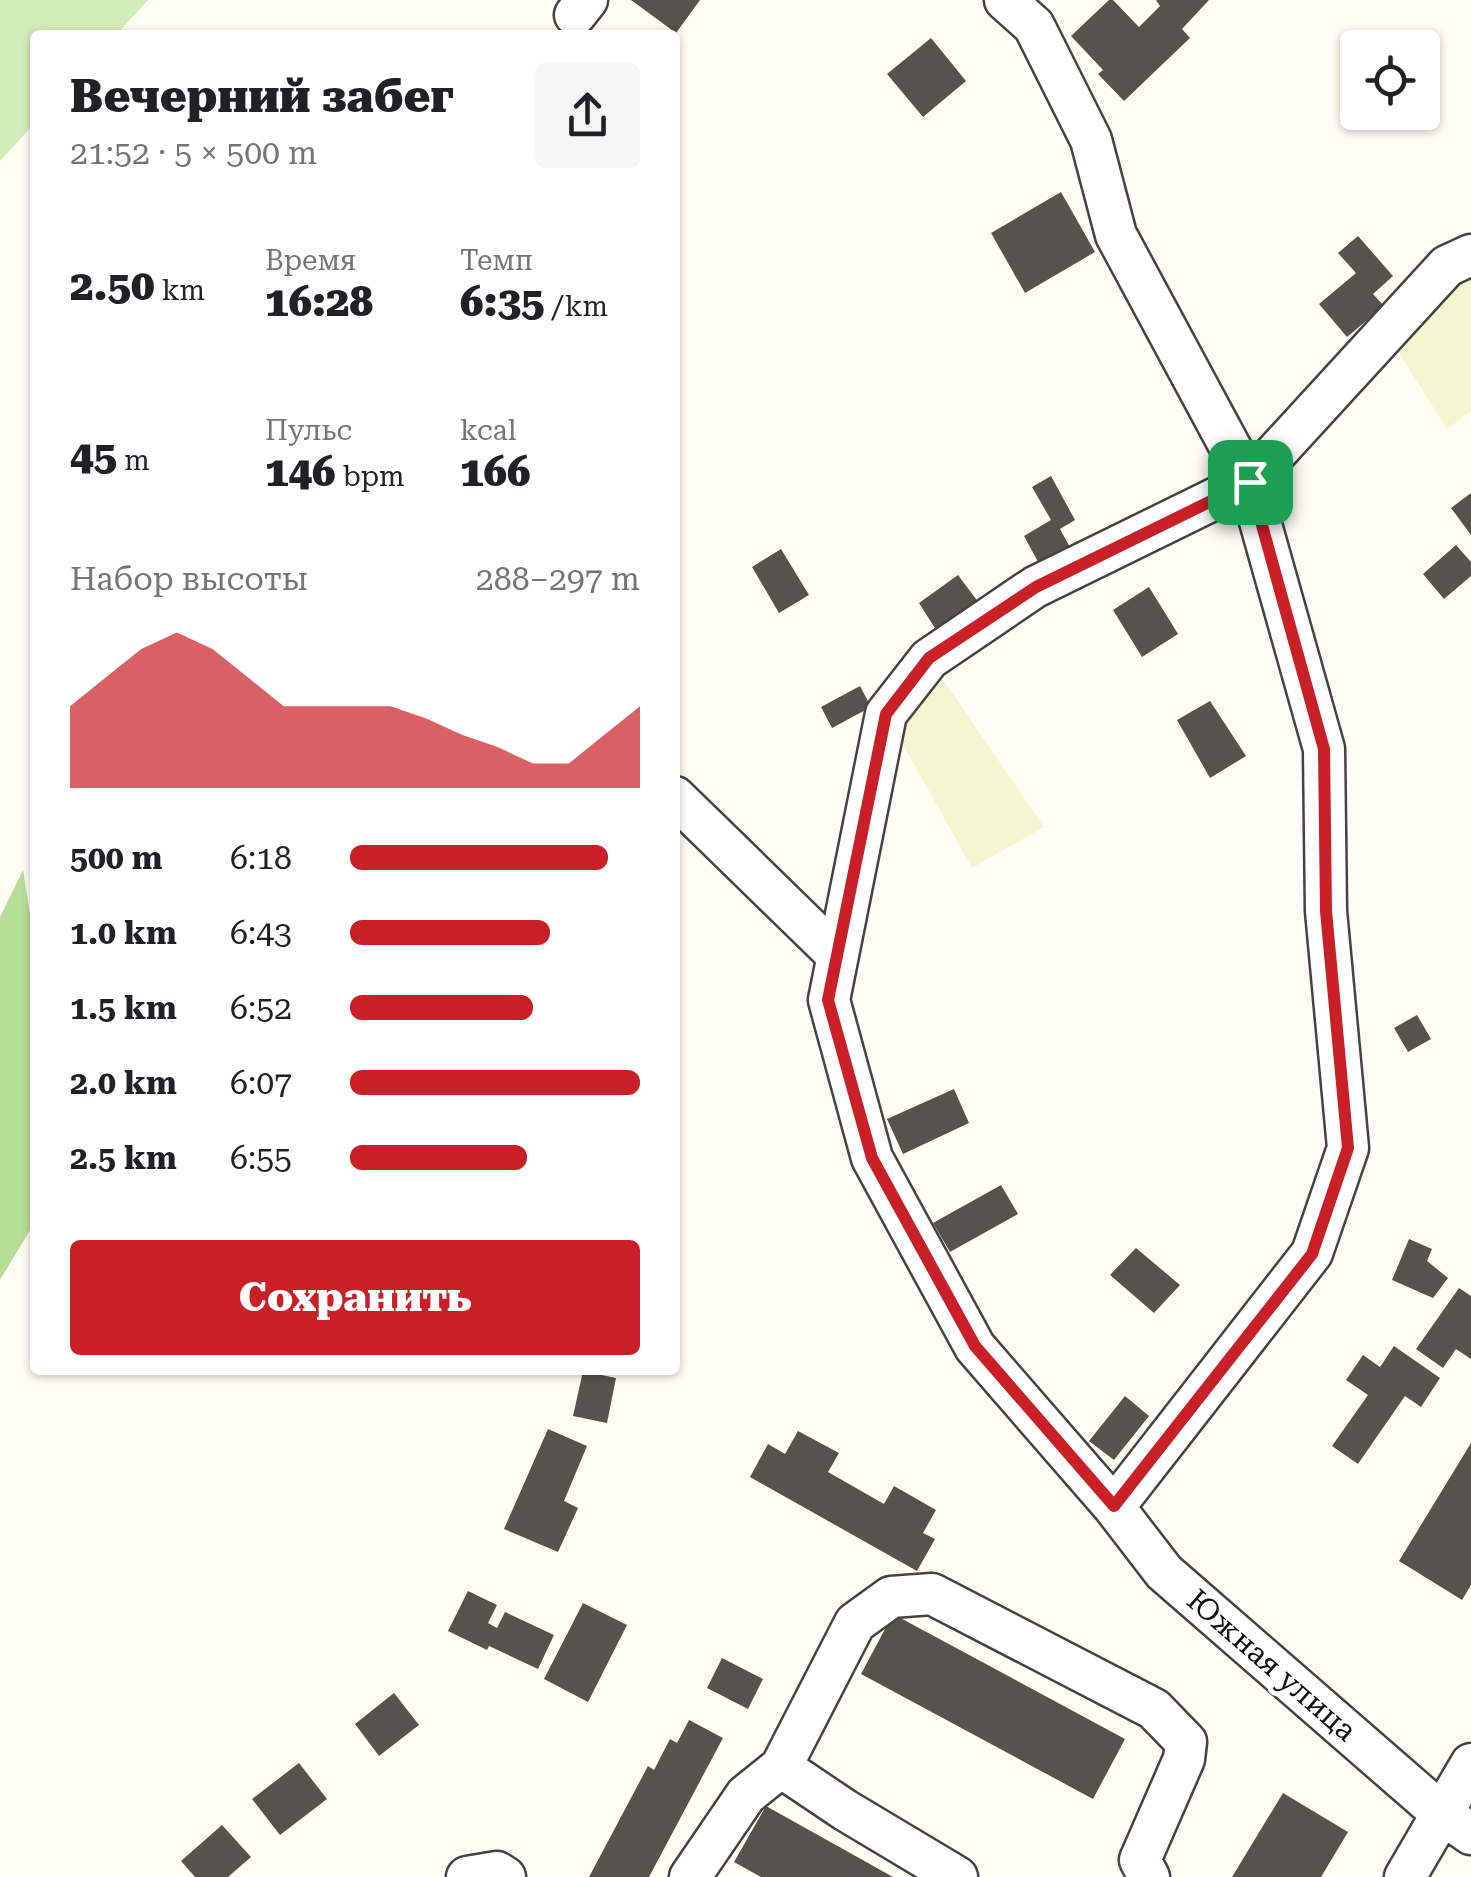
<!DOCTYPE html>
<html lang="ru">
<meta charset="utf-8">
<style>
:root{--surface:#fff;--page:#f6f6f6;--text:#202124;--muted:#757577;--accent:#c91f26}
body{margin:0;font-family:"Roboto Serif",serif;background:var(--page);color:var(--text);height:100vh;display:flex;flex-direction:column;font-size:38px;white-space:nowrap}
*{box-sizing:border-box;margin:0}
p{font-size:32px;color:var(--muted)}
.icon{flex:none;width:55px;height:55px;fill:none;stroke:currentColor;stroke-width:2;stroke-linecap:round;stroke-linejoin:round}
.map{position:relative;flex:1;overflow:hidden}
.details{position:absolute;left:30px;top:30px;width:650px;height:1345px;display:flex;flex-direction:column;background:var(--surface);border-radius:10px;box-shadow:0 2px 8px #0004}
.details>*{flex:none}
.buttons{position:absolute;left:1340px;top:30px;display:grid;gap:20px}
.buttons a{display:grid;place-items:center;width:100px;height:100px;border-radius:10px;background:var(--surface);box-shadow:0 2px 8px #0004;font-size:50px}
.pin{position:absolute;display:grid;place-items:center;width:85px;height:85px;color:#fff;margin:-42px;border-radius:20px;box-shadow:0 5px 15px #0006}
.round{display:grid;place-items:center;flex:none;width:105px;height:105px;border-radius:10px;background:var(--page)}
.headline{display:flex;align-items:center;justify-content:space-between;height:170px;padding:0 40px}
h1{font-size:45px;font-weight:800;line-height:75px}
.stats{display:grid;grid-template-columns:repeat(3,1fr);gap:15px;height:170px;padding:10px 40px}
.stats div{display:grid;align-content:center}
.stats b{font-size:42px;font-weight:800}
.stats small{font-size:28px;font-weight:400}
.stats p{font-size:28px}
.chart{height:280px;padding:20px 40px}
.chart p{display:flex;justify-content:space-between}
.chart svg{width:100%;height:180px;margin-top:10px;fill:var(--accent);opacity:.7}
.cta{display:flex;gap:20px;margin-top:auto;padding:20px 40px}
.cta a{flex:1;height:115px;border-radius:10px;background:var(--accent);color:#fff;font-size:40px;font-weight:800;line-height:115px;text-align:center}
ul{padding:0 40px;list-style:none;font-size:32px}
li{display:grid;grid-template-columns:160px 120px 1fr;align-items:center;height:75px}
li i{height:25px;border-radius:12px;background:var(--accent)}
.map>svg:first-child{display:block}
.farmland{fill:#f7f4d1}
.green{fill:#d3edb9}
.forest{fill:#b7de97}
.building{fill:#59514b}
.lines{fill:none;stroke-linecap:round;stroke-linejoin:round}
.minor-casing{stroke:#434343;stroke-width:45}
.minor{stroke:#fff;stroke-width:40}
.route-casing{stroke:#fff;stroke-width:20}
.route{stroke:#c91f26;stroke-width:12}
.labels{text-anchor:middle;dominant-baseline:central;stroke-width:10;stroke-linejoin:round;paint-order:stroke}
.street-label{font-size:30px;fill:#101010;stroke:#fff}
</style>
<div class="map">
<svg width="1471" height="1877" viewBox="0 0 1471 1877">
<rect width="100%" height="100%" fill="#fffdf3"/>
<path class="farmland" d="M1468,276L1471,279V411L1447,429L1392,342Z
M929,659L1044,827L972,868L886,714Z"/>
<path class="green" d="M0,0H148L116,35H35V123L0,161Z"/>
<path class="forest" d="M23,870L35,946V1222L0,1280V917Z"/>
<path class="building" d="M631,0H700L676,33Z
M1109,0H1113L1139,27L1160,6L1156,0H1209L1182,29L1190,38L1124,101L1098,74L1103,70L1071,36Z
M931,38L966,81L923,117L887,74Z
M1061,192L1095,252L1025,293L991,233Z
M1358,236L1393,276L1373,294L1384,306L1347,337L1319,304L1356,273L1338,253Z
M1051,476L1075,520L1060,529L1072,551L1042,569L1024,536L1051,520L1032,487Z
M1471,493V535L1451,508Z
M1456,545L1471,562V576L1444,599L1423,574Z
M781,549L809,595L779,613L752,567Z
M958,575L979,603L938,633L919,603Z
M1149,587L1178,634L1142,657L1113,610Z
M860,686L871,707L832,728L821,707Z
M1210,701L1246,756L1210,778L1177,720Z
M1417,1015L1431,1039L1408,1052L1394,1028Z
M954,1089L969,1123L903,1154L887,1119Z
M1001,1185L1018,1214L950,1252L933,1223Z
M1409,1239L1432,1249L1427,1261L1448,1278L1433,1298L1392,1280Z
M1136,1248L1180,1285L1154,1313L1110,1275Z
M1459,1288L1471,1296V1359L1456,1349L1443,1368L1416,1349Z
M1394,1346L1440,1378L1421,1407L1405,1396L1358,1464L1332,1446L1368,1395L1346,1380L1363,1355L1380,1367Z
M583,1371L616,1378L607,1423L573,1416Z
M1125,1396L1149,1416L1114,1460L1089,1441Z
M548,1429L587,1446L564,1501L578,1508L558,1552L504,1529Z
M798,1431L839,1453L828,1472L884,1504L894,1486L936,1510L923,1533L935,1539L917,1571L750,1477L768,1444L785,1454Z
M1471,1443V1585L1462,1600L1399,1561Z
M468,1591L497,1605L488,1623L497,1628L505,1612L554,1635L538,1669L489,1646L487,1650L448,1631Z
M583,1603L627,1625L588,1702L544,1679Z
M893,1614L1125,1739L1093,1799L861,1674Z
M722,1658L763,1679L748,1709L707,1688Z
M394,1693L419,1725L379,1756L355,1724Z
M689,1720L723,1738L649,1877H589L648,1766L654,1770L670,1739L677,1743Z
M299,1763L327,1799L280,1835L252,1799Z
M1283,1793L1348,1832L1321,1877H1232Z
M766,1806L893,1877H761L734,1862Z
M222,1825L251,1857L228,1877H195L181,1861Z"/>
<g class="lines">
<defs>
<path id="minor" d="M1005,0L1034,26L1091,140L1116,235L1249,482L1324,749L1326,911L1348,1148L1312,1253L1114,1507L1164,1572L1441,1813L1471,1834
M575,15L587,0
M675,797L837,955
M1114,1507L975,1347L872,1158L829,1000L886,714L929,659L1035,587L1249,482L1447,266L1471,255
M781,1767L845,1810L957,1877
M467,1877L497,1872L505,1877
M690,1877L746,1795L781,1767L855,1623L891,1597L932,1594L1154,1709L1186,1742L1184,1759L1140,1860L1149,1877
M1405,1877L1471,1764"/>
</defs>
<use href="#minor" class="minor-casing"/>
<use href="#minor" class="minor"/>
</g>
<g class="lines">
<defs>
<path id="route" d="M1250,482L1324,749L1326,911L1348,1148L1312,1254L1114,1506L975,1346L872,1158L828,1000L886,714L929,658L1036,587Z"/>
</defs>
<use href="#route" class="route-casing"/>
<use href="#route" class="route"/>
</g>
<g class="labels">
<g class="street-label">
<text transform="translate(1272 1665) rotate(41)">Южная улица</text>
</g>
</g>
</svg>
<div class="buttons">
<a><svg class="icon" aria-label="locate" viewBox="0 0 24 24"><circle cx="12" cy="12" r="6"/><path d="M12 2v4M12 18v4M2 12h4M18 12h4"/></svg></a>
</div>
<div class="pin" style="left:1250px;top:482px;background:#1e9e55"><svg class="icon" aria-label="arrive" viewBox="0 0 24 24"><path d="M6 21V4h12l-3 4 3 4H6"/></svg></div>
<section class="details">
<div class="headline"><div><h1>Вечерний забег</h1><p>21:52 · 5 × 500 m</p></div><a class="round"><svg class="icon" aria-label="share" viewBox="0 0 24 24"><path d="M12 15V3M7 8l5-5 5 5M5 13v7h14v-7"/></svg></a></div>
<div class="stats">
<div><b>2.50<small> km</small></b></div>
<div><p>Время</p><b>16:28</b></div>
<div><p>Темп</p><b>6:35<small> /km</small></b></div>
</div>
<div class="stats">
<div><b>45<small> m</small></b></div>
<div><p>Пульс</p><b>146<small> bpm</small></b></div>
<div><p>kcal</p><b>166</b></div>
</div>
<div class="chart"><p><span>Набор высоты</span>288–297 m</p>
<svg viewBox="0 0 160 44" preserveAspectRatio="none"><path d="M0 44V24L10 17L20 10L30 6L40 10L50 17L60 24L70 24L80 24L90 24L100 27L110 31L120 34L130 38L140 38L150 31L160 24V44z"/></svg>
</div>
<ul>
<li><b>500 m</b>6:18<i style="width:89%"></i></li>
<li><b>1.0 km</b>6:43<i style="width:69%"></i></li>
<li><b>1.5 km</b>6:52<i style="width:63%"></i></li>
<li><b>2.0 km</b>6:07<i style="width:100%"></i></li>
<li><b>2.5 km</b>6:55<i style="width:61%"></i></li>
</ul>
<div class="cta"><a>Сохранить</a></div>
</section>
</div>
